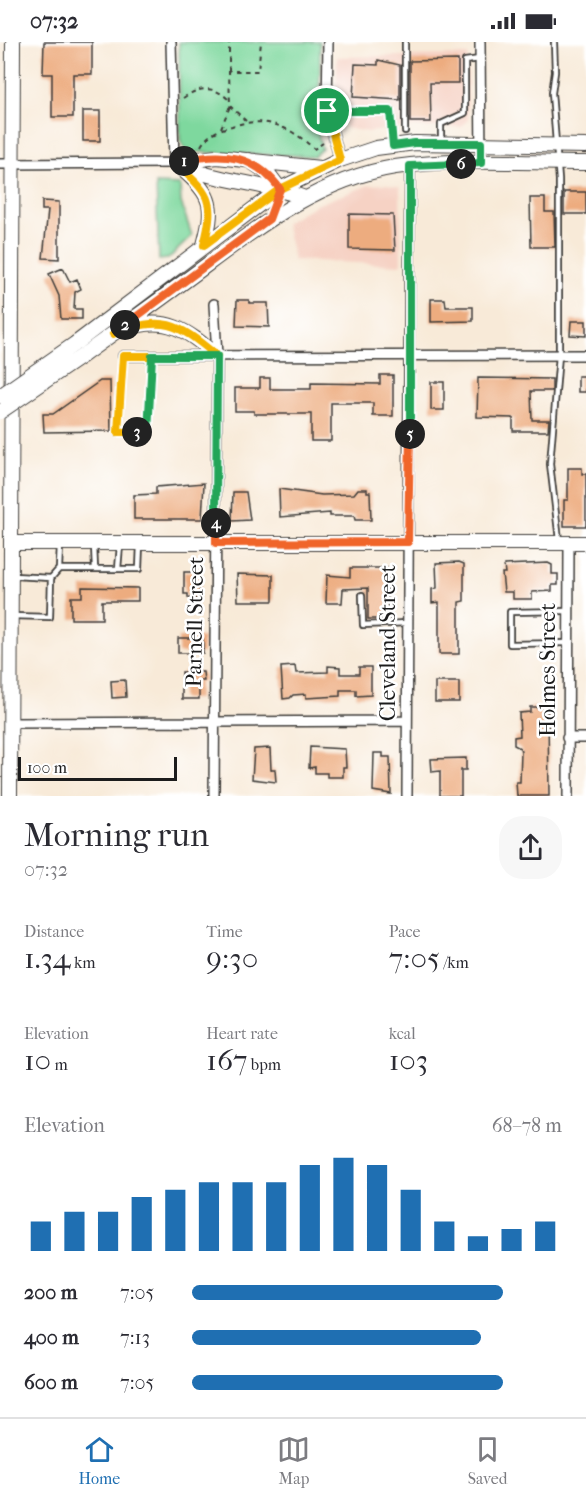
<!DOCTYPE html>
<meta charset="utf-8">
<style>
:root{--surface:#fff;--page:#f7f7f7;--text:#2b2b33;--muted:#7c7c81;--line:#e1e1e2;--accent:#1f6fb2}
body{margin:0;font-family:"IM FELL French Canon",serif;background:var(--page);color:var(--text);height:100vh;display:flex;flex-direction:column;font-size:22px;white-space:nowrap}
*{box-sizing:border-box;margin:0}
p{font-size:20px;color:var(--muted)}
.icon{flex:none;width:33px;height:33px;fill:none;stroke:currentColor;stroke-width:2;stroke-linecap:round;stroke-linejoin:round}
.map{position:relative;height:754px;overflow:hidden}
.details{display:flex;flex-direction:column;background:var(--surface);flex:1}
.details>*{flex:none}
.scale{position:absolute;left:18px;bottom:15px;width:159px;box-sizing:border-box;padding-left:6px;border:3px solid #1c1c1c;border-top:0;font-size:16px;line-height:21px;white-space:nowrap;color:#1c1c1c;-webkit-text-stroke:4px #fff;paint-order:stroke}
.pin{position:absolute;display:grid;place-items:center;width:51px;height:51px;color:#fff;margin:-26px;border:3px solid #fff;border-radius:50%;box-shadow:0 2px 6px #0007}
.km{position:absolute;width:30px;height:30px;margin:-15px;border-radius:50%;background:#222;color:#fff;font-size:16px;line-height:30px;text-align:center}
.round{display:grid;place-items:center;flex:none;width:63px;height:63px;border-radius:24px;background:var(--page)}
.overview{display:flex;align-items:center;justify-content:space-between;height:102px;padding:0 24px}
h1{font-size:33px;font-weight:600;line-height:45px}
.figures{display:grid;grid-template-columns:repeat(3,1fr);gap:9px;height:102px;padding:6px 24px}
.figures div{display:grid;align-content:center}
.figures b{font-size:30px;font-weight:600}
.figures small{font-size:16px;font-weight:400}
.figures p{font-size:16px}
.chart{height:168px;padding:12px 24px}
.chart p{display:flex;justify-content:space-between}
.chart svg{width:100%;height:108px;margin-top:6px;stroke:var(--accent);stroke-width:6}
ul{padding:0 24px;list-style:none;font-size:20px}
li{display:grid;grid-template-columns:96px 72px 1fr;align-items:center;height:45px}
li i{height:15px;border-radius:8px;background:var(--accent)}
.status{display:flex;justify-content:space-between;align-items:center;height:42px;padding:0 30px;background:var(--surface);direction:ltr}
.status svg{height:16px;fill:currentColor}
.dock{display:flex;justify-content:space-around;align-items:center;height:84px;border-top:2px solid var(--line);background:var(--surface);font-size:16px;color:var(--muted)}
.dock a{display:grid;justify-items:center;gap:3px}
.dock .current{color:var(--accent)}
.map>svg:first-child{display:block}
.built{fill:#f6d2c4}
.green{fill:#7ed89e;stroke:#4d7a5d;stroke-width:1.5}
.building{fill:#edac7f}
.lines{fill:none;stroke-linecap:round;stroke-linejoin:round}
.lane-casing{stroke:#3d3b38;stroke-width:8}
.street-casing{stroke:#3d3b38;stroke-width:12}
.secondary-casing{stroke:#3d3b38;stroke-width:16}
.path{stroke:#3d3b38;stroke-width:2;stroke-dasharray:4.5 4.5;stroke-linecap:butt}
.lane{stroke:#fff;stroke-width:4.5}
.street{stroke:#fff;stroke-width:9}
.secondary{stroke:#fff;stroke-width:14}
.secondary-bridge-casing{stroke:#3d3b38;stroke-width:16;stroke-linecap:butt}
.secondary-bridge{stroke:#fff;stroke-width:14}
.split-1-casing{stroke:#fff;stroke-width:12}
.split-2-casing{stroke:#fff;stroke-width:12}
.split-3-casing{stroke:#fff;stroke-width:12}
.split-4-casing{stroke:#fff;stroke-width:12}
.split-5-casing{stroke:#fff;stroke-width:12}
.split-6-casing{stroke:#fff;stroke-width:12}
.split-7-casing{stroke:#fff;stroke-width:12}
.split-1{stroke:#f5b400;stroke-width:8}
.split-2{stroke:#f0652b;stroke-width:8}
.split-3{stroke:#f5b400;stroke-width:8}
.split-4{stroke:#22a559;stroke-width:8}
.split-5{stroke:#f0652b;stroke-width:8}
.split-6{stroke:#22a559;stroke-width:8}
.split-7{stroke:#22a559;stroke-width:8}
.labels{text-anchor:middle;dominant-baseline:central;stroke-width:5;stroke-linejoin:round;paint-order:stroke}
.street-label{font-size:22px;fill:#1c1c1c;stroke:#fff}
</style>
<div class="status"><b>07:32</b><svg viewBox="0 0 49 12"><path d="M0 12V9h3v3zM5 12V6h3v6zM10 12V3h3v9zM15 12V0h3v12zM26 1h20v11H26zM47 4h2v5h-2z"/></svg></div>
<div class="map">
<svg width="586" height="754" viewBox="0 0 586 754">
<rect width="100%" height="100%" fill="#fff"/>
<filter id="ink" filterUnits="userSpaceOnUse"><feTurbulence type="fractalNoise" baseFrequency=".0167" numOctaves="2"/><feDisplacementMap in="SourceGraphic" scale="12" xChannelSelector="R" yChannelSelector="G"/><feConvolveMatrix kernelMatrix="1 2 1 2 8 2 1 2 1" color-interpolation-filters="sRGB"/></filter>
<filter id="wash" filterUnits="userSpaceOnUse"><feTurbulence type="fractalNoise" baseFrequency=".008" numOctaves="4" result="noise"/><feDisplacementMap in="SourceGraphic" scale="24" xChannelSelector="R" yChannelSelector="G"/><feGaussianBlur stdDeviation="1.35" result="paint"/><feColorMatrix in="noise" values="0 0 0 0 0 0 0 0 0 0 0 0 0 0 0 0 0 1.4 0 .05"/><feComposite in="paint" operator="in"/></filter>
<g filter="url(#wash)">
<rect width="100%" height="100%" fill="#f8ead8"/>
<path class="built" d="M468,13V78L461,85H407L369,90L345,86L337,56V15Z
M387,142L400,145L401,223L294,218L285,181L316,163L369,143Z"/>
<path class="green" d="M179,0H320L319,96L322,106L314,114L190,110L183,105L180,98Z
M156,142L180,143L181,160L192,194L168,217L159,218Z"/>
<g id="blocks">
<path class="building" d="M44,0H92V32H73V75H52V32H43Z
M378,18L400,23V58L353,55L355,22L378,23Z
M458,18V41H430L431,80H410V19Z
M83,69H100V99H83Z
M564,150H586V172H564Z
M530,156H545V170H554L555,205H531Z
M42,159L59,160V217L43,216L48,168H42Z
M349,172L393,173L395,208L349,207Z
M63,226L70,240L77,237L81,247L75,250L74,267H82V277H61L59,254L49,232Z
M431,257H445L446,265H473V279L431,280Z
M237,258H249V261H268L269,285L236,284Z
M571,279H586V294L570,293Z
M380,333H393V374H373V361H331V399H311V372H254V369H235V346H260V336H270V347H311V341L380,342Z
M578,334H586V350H578Z
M478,336L552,337V349H531L532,378H549L548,389H513V376L477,375Z
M100,339H110L111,389L44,390L43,372H53Z
M431,340H444V368H431Z
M568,426H582V432H586V484H564V458H568Z
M204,441L202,477H134V453L156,452V445Z
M279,447L322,453L354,452L358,447H367V450H370L371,478H355L354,474H330V471L280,475Z
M233,450H246L250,478L232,479Z
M459,520L464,522V559L459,560V612H439V560L432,561V547L437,546L436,521Z
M548,521L552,523V532H558V543H552V549L532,550V557H513V550H504L502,531H505L504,523Z
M350,526H387L388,577H368V546L343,547L342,561H326L327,533L350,535Z
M184,530H200L199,557L188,556V552H184Z
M237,532L273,533V559H238Z
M82,545L138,546V559H102V577H71V555H82Z
M178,596H203V611H178Z
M295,624L296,631L328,630V624L340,625V632H359V625H371V653L356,654V648H340V654L306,656V652L293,653L290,656L283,657L281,625Z
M182,630H203L204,639H199V657H182Z
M125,638L126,655L112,656L111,639Z
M435,640H459V660H435Z
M530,665H544V671H548L549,754H517L516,740H520L521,710L520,706L514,703V695L520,694L519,671L530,670Z
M310,705L345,707L346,725H343V735H327V731H315V725L309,726Z
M270,706L271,728H275L276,740L252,737L254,707Z
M374,711H383V715H390L391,752L373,749Z
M466,716V728H461V754H440V729L432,730L431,717Z"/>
</g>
</g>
<g filter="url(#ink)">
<use href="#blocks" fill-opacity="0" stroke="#3d3b38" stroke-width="1.5"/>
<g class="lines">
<defs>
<path id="lane" d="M405,0V89
M554,0L555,30L552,51L559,138V313L550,422L559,498
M327,69H390L393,101
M441,100V82L465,71V19L480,17
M123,314L118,390L148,391L152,314
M94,503L95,527
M59,527H139L140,502
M118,527L120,503
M51,536L59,527L60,503
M362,553L363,583L407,581
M567,569L510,570V602L567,601
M12,574L50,575L51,536L14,534"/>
<path id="street" d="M328,0L327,69L340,118
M480,0L481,121
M0,122L174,121L171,0
M214,262L217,314L214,754
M123,314L586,313
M11,681L407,679
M567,696H586
M407,754L410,124
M568,754L569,501"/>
<path id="secondary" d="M249,118L268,131L280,147
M174,121L217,115L320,126
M174,121C216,140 263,140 305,156
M183,128C214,154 214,166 204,203
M126,287C167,272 187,289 217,314
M76,301L280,147L340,118L376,106L415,101L586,104
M82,314C122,285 161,257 200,228C259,184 320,137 395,125C457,116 523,121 586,121
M12,501H586
M10,754L13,0"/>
</defs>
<use href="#lane" class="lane-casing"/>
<use href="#street" class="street-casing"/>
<use href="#secondary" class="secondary-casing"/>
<path class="path" d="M229,29V0
M183,56C199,45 213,43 228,57
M246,79L230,64L229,29H258L261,0
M221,86L230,64
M201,104C207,93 219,87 232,84C265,74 290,84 314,107L323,101"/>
<use href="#lane" class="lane"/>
<use href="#street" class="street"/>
<use href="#secondary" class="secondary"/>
<defs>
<path id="secondary-bridge" d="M0,354L76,301
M0,370L82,314"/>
</defs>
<use href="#secondary-bridge" class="secondary-bridge-casing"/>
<use href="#secondary-bridge" class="secondary-bridge"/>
</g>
</g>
<g class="lines" filter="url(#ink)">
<defs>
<path id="split-1" d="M184,119L174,121C209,150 216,158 204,203L280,147L340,118L327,69"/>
<path id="split-2" d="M125,283L269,177L280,147C256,114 224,109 184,119"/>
<path id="split-3" d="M125,283L113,292C164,273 176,280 217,314H123L118,390H137"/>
<path id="split-4" d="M137,390L148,391L152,314H217L216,481"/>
<path id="split-5" d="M216,481V501L408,500L410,392"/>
<path id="split-6" d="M410,392V124L461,122"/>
<path id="split-7" d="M327,69H390L393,104L415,101H481V121L461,122"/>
</defs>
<use href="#split-1" class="split-1-casing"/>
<use href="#split-2" class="split-2-casing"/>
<use href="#split-3" class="split-3-casing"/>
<use href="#split-4" class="split-4-casing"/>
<use href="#split-5" class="split-5-casing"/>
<use href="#split-6" class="split-6-casing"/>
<use href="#split-7" class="split-7-casing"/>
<use href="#split-1" class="split-1"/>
<use href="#split-2" class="split-2"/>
<use href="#split-3" class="split-3"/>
<use href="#split-4" class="split-4"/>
<use href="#split-5" class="split-5"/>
<use href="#split-6" class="split-6"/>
<use href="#split-7" class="split-7"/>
</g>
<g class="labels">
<g class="street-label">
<text transform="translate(195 580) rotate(-89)">Parnell Street</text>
<text transform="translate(388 601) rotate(-90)">Cleveland Street</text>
<text transform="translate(548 628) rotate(-90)">Holmes Street</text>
</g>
</g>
</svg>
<div class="scale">100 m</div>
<div class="pin" style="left:327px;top:69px;background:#1e9e55"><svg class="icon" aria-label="arrive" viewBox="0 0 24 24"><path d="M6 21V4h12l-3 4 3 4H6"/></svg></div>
<b class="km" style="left:184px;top:119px">1</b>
<b class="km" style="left:125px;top:283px">2</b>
<b class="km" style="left:137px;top:390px">3</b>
<b class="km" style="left:216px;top:481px">4</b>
<b class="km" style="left:410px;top:392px">5</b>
<b class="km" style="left:461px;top:122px">6</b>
</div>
<section class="details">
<div class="overview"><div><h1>Morning run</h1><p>07:32</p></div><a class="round"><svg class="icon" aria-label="share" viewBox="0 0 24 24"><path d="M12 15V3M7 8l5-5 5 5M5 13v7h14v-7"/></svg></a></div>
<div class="figures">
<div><p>Distance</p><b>1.34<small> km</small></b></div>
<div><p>Time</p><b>9:30</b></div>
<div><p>Pace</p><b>7:05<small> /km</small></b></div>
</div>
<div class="figures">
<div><p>Elevation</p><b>10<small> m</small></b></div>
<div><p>Heart rate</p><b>167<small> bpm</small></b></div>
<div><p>kcal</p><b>103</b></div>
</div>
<div class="chart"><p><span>Elevation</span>68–78 m</p>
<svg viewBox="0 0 160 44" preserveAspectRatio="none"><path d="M5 44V32M15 44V28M25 44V28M35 44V22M45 44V19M55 44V16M65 44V16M75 44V16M85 44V9M95 44V6M105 44V9M115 44V19M125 44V32M135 44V38M145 44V35M155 44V32"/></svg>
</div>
<ul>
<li><b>200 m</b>7:05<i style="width:84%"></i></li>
<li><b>400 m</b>7:13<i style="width:78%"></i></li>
<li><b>600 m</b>7:05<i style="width:84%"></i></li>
</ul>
</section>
<nav class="dock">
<a class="current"><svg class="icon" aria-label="home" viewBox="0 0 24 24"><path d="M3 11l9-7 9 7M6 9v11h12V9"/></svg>Home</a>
<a><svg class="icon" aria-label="map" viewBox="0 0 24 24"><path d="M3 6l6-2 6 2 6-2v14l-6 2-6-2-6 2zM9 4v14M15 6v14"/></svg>Map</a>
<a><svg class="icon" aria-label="saved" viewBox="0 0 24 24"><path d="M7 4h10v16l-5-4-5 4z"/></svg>Saved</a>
</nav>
